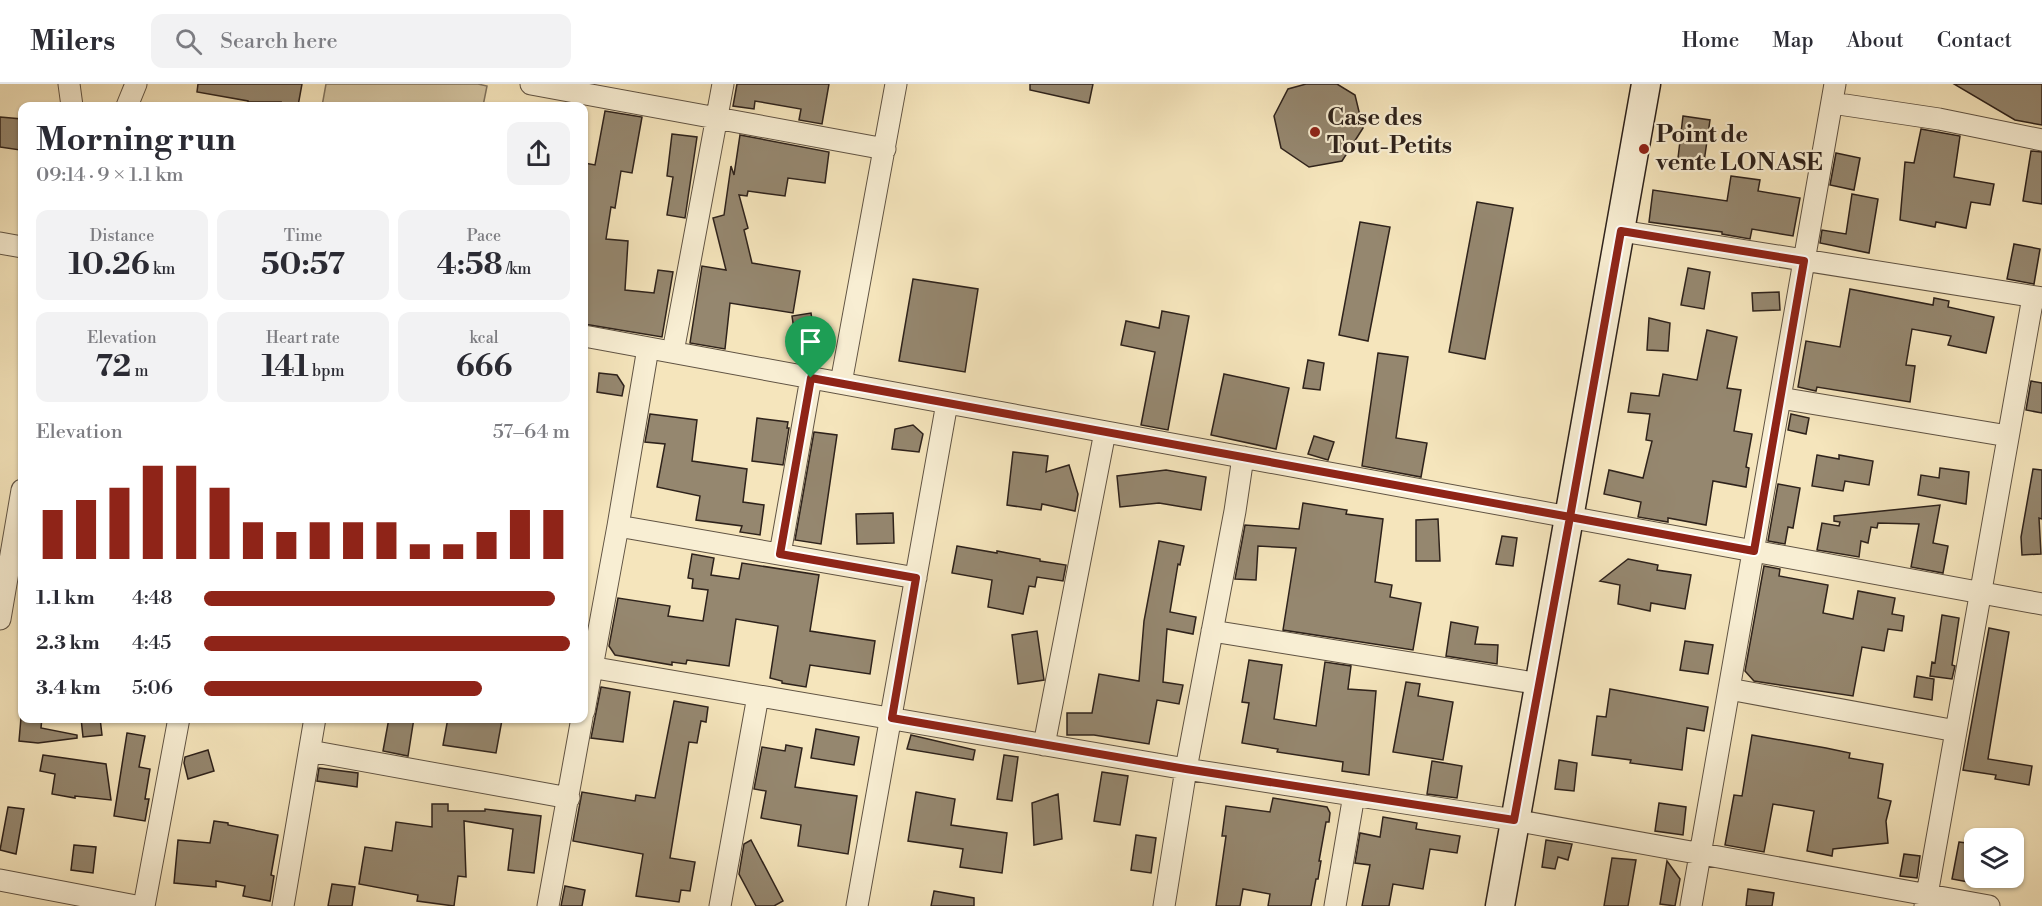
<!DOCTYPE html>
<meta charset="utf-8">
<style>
:root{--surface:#fff;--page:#f2f2f3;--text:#2b2b33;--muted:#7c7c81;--line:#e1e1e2;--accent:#8f2418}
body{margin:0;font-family:"Libre Bodoni",serif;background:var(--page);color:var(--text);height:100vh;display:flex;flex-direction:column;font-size:22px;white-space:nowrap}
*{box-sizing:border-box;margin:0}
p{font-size:20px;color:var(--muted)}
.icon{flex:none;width:33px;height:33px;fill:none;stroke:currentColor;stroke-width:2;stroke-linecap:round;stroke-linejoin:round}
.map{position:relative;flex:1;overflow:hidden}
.drawer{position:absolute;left:18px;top:18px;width:570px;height:621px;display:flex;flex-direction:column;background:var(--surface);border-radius:12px;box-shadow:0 2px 4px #0004}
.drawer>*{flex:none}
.controls{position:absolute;left:1964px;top:744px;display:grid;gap:12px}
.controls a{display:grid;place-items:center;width:60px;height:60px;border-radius:12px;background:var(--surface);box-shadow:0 2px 4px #0004;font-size:30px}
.pin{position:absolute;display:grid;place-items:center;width:51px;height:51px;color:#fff;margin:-62px -26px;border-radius:50% 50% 50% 0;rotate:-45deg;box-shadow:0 0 6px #0007}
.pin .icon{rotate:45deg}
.round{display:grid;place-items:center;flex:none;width:63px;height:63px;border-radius:12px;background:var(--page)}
.overview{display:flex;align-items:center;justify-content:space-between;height:102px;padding:0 18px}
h1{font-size:33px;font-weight:700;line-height:45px}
.stats{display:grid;grid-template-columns:repeat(3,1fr);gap:9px;height:102px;padding:6px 18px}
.stats div{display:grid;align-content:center;border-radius:12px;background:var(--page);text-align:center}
.stats b{font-size:30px;font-weight:700}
.stats small{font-size:16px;font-weight:400}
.stats p{font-size:16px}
.chart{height:168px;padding:12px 18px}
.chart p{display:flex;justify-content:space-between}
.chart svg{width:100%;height:108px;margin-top:6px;stroke:var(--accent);stroke-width:6}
ul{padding:0 18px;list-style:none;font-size:20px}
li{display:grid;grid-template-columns:96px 72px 1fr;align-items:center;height:45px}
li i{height:15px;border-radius:8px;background:var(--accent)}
header{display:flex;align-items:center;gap:36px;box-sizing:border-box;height:84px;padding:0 30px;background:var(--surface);border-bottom:2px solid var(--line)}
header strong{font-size:28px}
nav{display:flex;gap:33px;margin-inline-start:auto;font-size:21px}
.search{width:420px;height:54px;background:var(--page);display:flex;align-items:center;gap:15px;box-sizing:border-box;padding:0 21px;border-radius:12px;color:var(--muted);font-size:22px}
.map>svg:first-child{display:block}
.green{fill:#d3c4a1;stroke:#80735e;stroke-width:1.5}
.building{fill:#95876f;stroke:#2e221b;stroke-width:1.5}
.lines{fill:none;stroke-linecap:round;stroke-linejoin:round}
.minor-casing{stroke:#605343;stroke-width:23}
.secondary-casing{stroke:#2e221b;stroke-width:31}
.minor{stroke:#f8eed3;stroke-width:21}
.secondary{stroke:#f8eed3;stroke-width:28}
.route-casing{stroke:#fff;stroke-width:12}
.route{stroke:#8f2418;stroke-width:8}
.poi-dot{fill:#8f2418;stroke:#f8eed3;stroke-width:2}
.labels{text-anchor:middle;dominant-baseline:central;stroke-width:4.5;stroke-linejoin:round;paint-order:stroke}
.poi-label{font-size:24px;font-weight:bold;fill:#2e221b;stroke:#f8eed3;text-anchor:start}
</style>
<header>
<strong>Milers</strong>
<div class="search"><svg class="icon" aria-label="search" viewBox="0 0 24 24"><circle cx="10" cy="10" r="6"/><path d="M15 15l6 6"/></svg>Search here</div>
<nav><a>Home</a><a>Map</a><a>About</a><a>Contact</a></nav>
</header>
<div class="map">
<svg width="2042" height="822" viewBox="0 0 2042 822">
<rect width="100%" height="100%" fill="#f5e5bc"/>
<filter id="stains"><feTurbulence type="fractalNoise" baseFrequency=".00333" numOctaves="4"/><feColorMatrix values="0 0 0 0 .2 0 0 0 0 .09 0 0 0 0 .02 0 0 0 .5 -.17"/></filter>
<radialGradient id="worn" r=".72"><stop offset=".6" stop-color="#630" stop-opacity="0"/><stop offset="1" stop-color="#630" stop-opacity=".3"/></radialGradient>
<path class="green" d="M326,0H478L487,2L483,22H322Z"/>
<path class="building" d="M198,0H302L298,22H280L281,18H248V17L197,8Z
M737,0H829L822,40L799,36L801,25L755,17L754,25L733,22Z
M1030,0H1093L1089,19L1030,6Z
M1306,0H1337L1355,11L1363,44L1342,77L1309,83L1281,64L1274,32L1288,5Z
M1954,0H2042V41L2015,36Z
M605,27L642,33L632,89L621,87L615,124L611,123L606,155L628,157L625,206L654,209L658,186L673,188L662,253L584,240V79L595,81Z
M1683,32L1710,36L1704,78L1678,74Z
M0,33L22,35L20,66L0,63Z
M1921,45L1960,52L1954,93L1994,100L1990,121L1971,118L1966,144L1936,138L1935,143L1900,136L1905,78L1914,79Z
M672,50L697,53L685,134L667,131L673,93L667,92Z
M740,51L829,68L825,99L788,94L785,112L748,107L747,112L739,111L748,144L744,146L752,179L800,187L793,229L730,219L725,265L690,259L702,182L726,186L713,134L724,131L731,82L734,91Z
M2031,67L2042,68V120L2023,117Z
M1836,69L1860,74L1854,106L1830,101Z
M1731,92L1760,96L1758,107L1800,114L1793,152L1752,145L1750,155L1722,150V148L1649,138L1653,106L1727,117Z
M1852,110L1878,115L1869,169L1820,159L1822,146L1846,150Z
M1477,118L1513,124L1485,275L1449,268Z
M1360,138L1390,143L1368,257L1339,251Z
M2014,160L2040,165L2034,200L2007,195Z
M1688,184L1710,188L1704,225L1681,221Z
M913,195L978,205L965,288L899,277Z
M1850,205L1933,221L1934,214L1949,217L1948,223L1994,233L1986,269L1948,261L1951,252L1912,245L1906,281L1915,282L1910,318L1817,303L1816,307L1798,303L1806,257L1840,263Z
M1779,208L1780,226L1753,227L1752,209Z
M1162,227L1189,232L1168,346L1141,341L1155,268L1121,261L1126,237L1159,244Z
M811,229L816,262L797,265L792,232Z
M1649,234L1670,239L1668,267L1647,266Z
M1707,246L1737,253L1727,304L1741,306L1734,347L1752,350L1746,383L1749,384L1746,403L1713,397L1706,441L1668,434V438L1638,433L1641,418L1604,410L1609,386L1643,394L1652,357L1646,356L1650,330L1628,328L1631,309L1659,312L1663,290L1697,296Z
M1378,269L1408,273L1396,354L1427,359L1421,393L1362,382Z
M1308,276L1324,279L1320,306L1303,304Z
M599,289L617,291L624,302L622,312L597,308Z
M1224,290L1289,304L1276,365L1211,351Z
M2031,297L2042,299V329L2026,326Z
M650,330L697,336L692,377L747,385L743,418L764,421L760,451L740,448L742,442L696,436L700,412L657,403L665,360L645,358Z
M1791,330L1809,334L1806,350L1788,346Z
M757,334L788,338L787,344H789L783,381L752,377Z
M913,341L923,350L919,368L892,365L895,345Z
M814,348L837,351L821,460L795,456Z
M1314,352L1334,358L1328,376L1308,370Z
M1013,368L1048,372L1046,388L1069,381L1078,410L1075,427L1042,420L1041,426L1007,421Z
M1817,371L1839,375V371L1873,377L1869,401L1845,397L1843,407L1812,402Z
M1940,384L1969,388L1966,420L1918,411L1921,391L1939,394Z
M2033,385L2042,386V435L2039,434L2041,470L2022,471L2021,453Z
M1166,386L1206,393L1201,426L1159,419L1120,423L1117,392Z
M1778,400L1800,404L1793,444L1788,443L1785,460L1768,457Z
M1303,419L1347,426L1346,430L1383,435L1375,498L1392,501L1390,513L1421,519L1413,566L1283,546L1296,464L1258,462L1256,496L1235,495L1245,441L1299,445Z
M1940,421L1933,459L1948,462L1943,489L1911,483L1919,440L1878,439L1877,444L1871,443L1868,459L1861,457L1859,473L1817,466L1822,439L1839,442L1840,438L1834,437V432Z
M893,429L894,459L857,460L856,430Z
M1438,435L1440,477H1416V436Z
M1502,452L1517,454L1513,482L1496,480Z
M1159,457L1184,462L1180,481L1178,480L1170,528L1196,533L1193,550L1167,545L1163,598L1183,601L1179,620L1157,616L1149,660L1094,651H1067V629H1092L1099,590L1139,597L1144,537Z
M957,462L997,469V467L1040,475V477L1066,481L1063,497L1037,493L1035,503L1029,502L1023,530L988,523L992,496L952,489Z
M692,470L714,474L711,491L739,495L742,479L819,491L810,547L875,557L870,590L810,581L806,603L782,599V597L770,594L778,542L736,535L729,582L687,576L686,580L672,578V581L615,571L609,562L618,514L670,522L668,532L703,537L708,506L692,504L693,495L688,494Z
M1628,475L1658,481L1657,486L1691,491L1685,525L1651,519L1650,527L1618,520L1620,501L1600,497Z
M1764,482L1780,485L1779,492L1828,501L1823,529L1853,535L1858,507L1895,514L1892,530L1904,532L1902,547L1888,545L1884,567L1862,563L1853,612L1754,597L1745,587Z
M1942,531L1959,534L1952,581L1955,582L1952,595L1930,592L1932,578L1935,579Z
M1451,538L1478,543L1475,560L1498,561L1497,580L1446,572Z
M1989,544L2009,548L1988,675L2032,682L2029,701L1995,695L1996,691L1963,686Z
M1037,547L1044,596L1018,600L1012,551Z
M1685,557L1713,561L1708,590L1680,586Z
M1249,576L1282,581L1274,635L1316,642L1325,578L1351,582L1348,605L1376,607L1369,691L1342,687L1343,678L1277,668L1278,665L1242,659L1249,619L1242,618Z
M1917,592L1934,595L1932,616L1914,613Z
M1406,598L1420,600L1418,612L1453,618L1443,676L1393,668Z
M601,603L630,608L623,658L591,654Z
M1610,605L1708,623L1704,647L1687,644L1682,686L1630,679L1631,676L1592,671L1597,632L1606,633Z
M674,617L708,623L706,638L701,637L697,659L689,658L670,774L695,778L690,807L681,806L679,818L636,812L643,770L573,757L582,708L635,717L636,711L655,714Z
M21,634H42L41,644L77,651V654L38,659L19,657Z
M81,634H100L102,651L83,653Z
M389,634H414L408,672L383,667Z
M448,634L502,636L496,669L443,661Z
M816,645L859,653L854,681L811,674Z
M127,649L145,652L139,683L150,685L145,715H149L145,737L114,732Z
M911,651L975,666L973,676L907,665Z
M1752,651L1826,664L1850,669L1849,674L1883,680L1878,714L1891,717L1886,737L1888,759L1833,765L1832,772L1807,767L1814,727L1773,720L1764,768L1725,761L1734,711L1742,712Z
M786,661L802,664L795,703L857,712L848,770L798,762L801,741L761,734L766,707L754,705L762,663L785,667Z
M208,666L214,687L188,695L184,679L185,673Z
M43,671L106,680L111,716L75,712V714L52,710L55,690L40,687Z
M1004,671L1018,673L1012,717L997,715Z
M1559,676L1577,679L1574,707L1555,705Z
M1432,677L1462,682L1457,714L1427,710Z
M319,684L358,689L357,703L317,697Z
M1102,688L1128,692L1120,741L1094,737Z
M916,708L955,715L951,741L1007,749L1002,789L960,783L963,765L908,757Z
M1058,710L1062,755L1034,761L1032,719Z
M1273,714L1327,723L1330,729L1329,738H1326L1319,777H1321L1318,795H1316L1311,822H1268L1270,810L1243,805L1240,822H1216L1226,752H1222L1226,722L1270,728Z
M1659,719L1686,723L1683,751L1655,747Z
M432,720H448V727H485V725L541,732L534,789L508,786L513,745L464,737L466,793L458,792L454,822L417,817L418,811L359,800L365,763L392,767L396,738L432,743Z
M8,723L24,725L16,770L0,766Z
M1383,733L1417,739L1416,745L1460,752L1457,769L1430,765L1423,805L1393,800L1389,822H1362L1370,781L1355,779L1360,749L1380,753Z
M214,737L228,739V741L278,751L271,791L274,792L270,817L243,812L245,802L216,797V803L174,799L178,756L210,759Z
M1136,751L1156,754L1151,789L1131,786Z
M751,756L783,817L774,822H756L739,790L744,760Z
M1546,756L1572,760L1568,776L1558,773L1555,785L1542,783Z
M1959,758L1974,760V799L1952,795Z
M74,761L96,763L93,789L71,786Z
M1904,770L1920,772L1917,794L1900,792Z
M1612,774L1636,776L1628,822H1604Z
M1667,777L1680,795L1675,822L1660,820Z
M332,800L355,803L352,822H328Z
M565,802L585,806L582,822H561Z
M1748,805L1774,809L1772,822H1746Z
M934,807L974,814V822H931Z"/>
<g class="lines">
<defs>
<path id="minor" d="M69,0L72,22
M531,0L885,65
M1832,19L1939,35L2042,56
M127,22L136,0
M1621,147L2042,214
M0,159L22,163
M584,252L2042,520
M673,268L723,0
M841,299L896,0
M1780,314L2008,352
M618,442L916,494
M780,470L811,294
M0,535L22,406
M1212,547L1540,600
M584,582L1186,685L1514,736L1989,822
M1729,605L1956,647
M584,627L618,442L648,264
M1044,661L1105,348
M310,667L569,714
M0,796L136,822
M144,822L179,634
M283,822L315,634
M548,822L582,634
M720,822L758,612
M857,822L947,319
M1164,822L1186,685L1235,427L1243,373
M1335,822L1354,711
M1691,822L1835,0
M1925,822L2033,213"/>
<path id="secondary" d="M1500,822L1646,0"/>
</defs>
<use href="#minor" class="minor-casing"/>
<use href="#secondary" class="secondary-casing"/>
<use href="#minor" class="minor"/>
<use href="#secondary" class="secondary"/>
</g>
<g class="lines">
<defs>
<path id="route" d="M811,294L780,470L916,494L892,634L1186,685L1514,736L1570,433L1754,467L1804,177L1621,147L1570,433L811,294"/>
</defs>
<use href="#route" class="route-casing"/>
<use href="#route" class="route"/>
</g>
<g class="poi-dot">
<circle cx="1315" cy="48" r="6"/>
<circle cx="1644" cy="65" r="6"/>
</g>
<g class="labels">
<g class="poi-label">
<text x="1327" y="34">Case des<tspan x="1327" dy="28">Tout-Petits</tspan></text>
<text x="1656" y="51">Point de<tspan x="1656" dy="28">vente LONASE</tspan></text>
</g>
</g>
<rect width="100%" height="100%" filter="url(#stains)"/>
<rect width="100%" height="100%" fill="url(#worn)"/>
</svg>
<div class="controls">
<a><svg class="icon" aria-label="layers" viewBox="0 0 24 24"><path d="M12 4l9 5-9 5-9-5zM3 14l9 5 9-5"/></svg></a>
</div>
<div class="pin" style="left:811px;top:294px;background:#1e9e55"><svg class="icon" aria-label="arrive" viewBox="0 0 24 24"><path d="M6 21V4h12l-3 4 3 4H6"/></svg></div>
<section class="drawer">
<div class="overview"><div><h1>Morning run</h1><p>09:14 · 9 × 1.1 km</p></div><a class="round"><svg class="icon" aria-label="share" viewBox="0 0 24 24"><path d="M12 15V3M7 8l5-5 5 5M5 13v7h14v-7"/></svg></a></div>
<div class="stats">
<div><p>Distance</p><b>10.26<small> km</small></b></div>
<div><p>Time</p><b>50:57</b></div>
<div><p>Pace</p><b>4:58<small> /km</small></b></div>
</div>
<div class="stats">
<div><p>Elevation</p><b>72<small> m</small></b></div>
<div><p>Heart rate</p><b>141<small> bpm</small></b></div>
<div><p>kcal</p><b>666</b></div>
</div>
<div class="chart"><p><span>Elevation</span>57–64 m</p>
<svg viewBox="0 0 160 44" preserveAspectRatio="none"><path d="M5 44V24M15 44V20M25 44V15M35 44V6M45 44V6M55 44V15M65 44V29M75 44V33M85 44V29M95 44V29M105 44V29M115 44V38M125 44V38M135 44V33M145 44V24M155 44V24"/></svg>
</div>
<ul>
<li><b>1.1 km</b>4:48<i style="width:96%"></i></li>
<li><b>2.3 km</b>4:45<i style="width:100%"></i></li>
<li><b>3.4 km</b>5:06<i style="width:76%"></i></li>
</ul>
</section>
</div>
